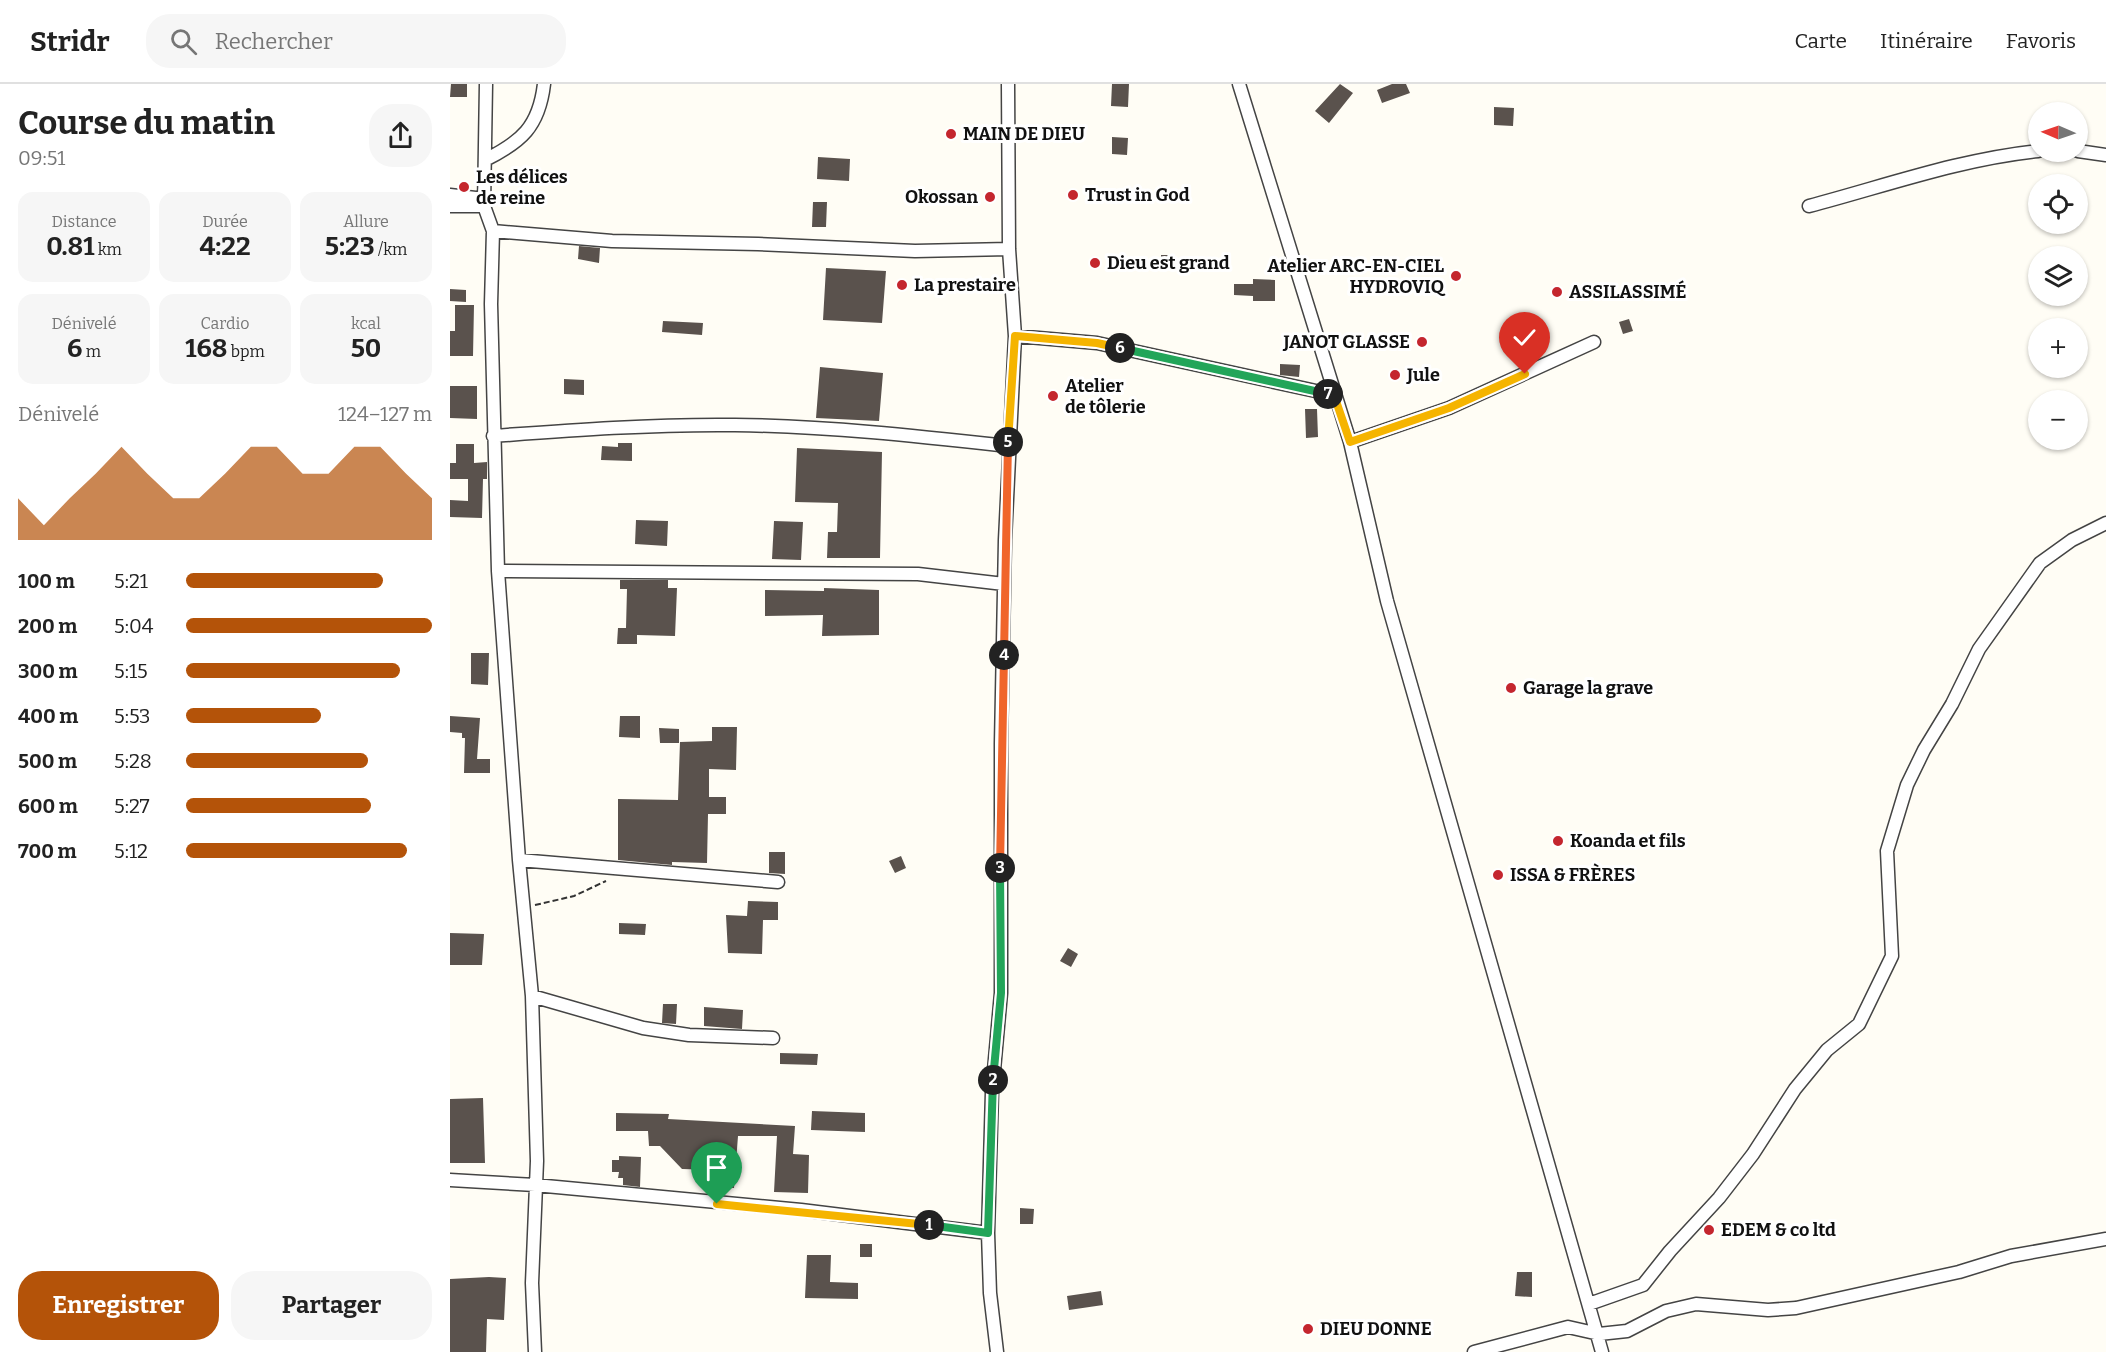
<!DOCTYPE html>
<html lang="fr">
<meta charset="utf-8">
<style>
:root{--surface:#fff;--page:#f6f6f6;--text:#222;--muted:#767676;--line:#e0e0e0;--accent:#b45309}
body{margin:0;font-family:Bitter,serif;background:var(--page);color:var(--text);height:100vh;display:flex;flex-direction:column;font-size:22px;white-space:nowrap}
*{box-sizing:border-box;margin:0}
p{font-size:20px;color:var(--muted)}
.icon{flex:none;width:33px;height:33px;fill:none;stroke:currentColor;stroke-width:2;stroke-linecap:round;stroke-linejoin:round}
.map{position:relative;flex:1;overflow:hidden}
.details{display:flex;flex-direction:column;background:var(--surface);width:450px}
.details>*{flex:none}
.needle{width:39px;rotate:272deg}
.buttons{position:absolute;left:1578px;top:18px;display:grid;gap:12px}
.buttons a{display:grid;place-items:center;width:60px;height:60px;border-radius:50%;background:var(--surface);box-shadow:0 2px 4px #0004;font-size:30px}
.pin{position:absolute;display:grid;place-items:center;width:51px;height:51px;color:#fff;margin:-62px -26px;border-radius:50% 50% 50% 0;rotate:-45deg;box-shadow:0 0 6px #0007}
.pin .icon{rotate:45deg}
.km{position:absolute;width:30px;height:30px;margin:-15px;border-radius:50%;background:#222;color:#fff;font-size:16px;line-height:30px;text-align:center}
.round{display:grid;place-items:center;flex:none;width:63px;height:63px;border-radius:24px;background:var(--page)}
.headline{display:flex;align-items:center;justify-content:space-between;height:102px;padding:0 18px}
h1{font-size:33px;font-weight:700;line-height:45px}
.metrics{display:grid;grid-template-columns:repeat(3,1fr);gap:9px;height:102px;padding:6px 18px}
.metrics div{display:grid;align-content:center;border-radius:15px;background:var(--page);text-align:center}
.metrics b{font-size:26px;font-weight:700}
.metrics small{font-size:16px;font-weight:400}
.metrics p{font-size:16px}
.chart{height:168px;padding:12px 18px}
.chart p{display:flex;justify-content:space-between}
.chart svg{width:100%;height:108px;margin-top:6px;fill:var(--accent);opacity:.7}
.primary-button{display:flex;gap:12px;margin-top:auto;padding:12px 18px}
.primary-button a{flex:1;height:69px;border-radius:24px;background:var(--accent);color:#fff;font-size:24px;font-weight:700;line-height:69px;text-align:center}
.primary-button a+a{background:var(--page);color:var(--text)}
ul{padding:0 18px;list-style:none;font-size:20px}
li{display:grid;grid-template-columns:96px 72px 1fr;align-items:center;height:45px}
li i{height:15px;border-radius:8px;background:var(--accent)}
header{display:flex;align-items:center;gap:36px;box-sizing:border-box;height:84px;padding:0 30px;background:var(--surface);border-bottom:2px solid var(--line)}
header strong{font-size:28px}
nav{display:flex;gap:33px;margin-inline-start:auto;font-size:21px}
.search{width:420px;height:54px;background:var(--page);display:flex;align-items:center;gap:15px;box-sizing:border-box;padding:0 21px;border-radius:24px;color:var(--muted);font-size:22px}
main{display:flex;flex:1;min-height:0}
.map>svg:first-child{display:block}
.building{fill:#5a524d}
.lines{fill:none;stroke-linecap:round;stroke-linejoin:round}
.street-casing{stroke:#444;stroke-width:15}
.path{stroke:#333;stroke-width:2;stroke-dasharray:6 3;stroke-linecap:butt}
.street{stroke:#fff;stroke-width:12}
.split-1-casing{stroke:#fff;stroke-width:12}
.split-2-casing{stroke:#fff;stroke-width:12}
.split-3-casing{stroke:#fff;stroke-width:12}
.split-4-casing{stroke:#fff;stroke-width:12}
.split-5-casing{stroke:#fff;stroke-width:12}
.split-6-casing{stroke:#fff;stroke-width:12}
.split-7-casing{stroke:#fff;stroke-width:12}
.split-8-casing{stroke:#fff;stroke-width:12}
.split-1{stroke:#f5b400;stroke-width:8}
.split-2{stroke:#22a559;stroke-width:8}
.split-3{stroke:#22a559;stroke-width:8}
.split-4{stroke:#f0652b;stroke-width:8}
.split-5{stroke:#f0652b;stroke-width:8}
.split-6{stroke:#f5b400;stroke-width:8}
.split-7{stroke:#22a559;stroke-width:8}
.split-8{stroke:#f5b400;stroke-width:8}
.poi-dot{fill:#c4262e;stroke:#fff;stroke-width:2}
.labels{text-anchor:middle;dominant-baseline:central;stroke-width:6;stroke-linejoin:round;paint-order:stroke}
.poi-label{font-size:18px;font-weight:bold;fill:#111;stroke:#fff;text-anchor:start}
</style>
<header>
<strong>Stridr</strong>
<div class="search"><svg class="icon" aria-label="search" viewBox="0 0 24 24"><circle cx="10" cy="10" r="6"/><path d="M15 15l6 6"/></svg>Rechercher</div>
<nav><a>Carte</a><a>Itinéraire</a><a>Favoris</a></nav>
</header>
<main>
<section class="details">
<div class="headline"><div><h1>Course du matin</h1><p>09:51</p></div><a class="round"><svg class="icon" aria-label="share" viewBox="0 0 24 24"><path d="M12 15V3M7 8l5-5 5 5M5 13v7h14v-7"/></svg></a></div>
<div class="metrics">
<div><p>Distance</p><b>0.81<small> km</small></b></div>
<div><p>Durée</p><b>4:22</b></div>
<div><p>Allure</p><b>5:23<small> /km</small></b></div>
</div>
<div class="metrics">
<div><p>Dénivelé</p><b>6<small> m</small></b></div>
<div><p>Cardio</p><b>168<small> bpm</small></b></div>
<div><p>kcal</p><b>50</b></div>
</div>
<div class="chart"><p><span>Dénivelé</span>124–127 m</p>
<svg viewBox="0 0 160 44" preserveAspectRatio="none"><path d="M0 44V27L10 38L20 27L30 17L40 6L50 17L60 27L70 27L80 17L90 6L100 6L110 17L120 17L130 6L140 6L150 17L160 27V44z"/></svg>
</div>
<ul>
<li><b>100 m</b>5:21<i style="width:80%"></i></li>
<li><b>200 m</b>5:04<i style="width:100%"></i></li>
<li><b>300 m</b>5:15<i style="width:87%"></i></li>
<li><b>400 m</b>5:53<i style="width:55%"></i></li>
<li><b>500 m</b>5:28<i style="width:74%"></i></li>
<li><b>600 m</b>5:27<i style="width:75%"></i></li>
<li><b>700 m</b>5:12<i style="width:90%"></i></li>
</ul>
<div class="primary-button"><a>Enregistrer</a><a>Partager</a></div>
</section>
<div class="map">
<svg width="1656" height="1268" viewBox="0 0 1656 1268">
<rect width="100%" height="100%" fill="#fffdf5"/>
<path class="building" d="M1,0H17V13H0Z
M662,0H679L678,23L661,22Z
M890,0L903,9L879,39L865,27Z
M942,0H956L960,9L932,19L927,6Z
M1044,23L1064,24L1063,42L1044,41Z
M662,53L678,54L677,71L662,70Z
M368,73L400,75L399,97L367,95Z
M363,118H377L376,143H362Z
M129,162L150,164L149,179L128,175Z
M711,171H723L722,183H711Z
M376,184L436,187L432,239L373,236Z
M803,195L825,196V217H803V212L784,211V200H803Z
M0,205L16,206V218L0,217Z
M5,221H24L23,272H0V247H5Z
M1179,235L1183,247L1173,250L1169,238Z
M213,237L253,239L252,251L212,248Z
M830,280L850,281L849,293L830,291Z
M370,283L433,289L429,337L366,334Z
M114,295L134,296V311L114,310Z
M0,302H27V335L0,334Z
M855,325H867L868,353L856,354Z
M168,359H182V377L151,376L152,362L168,363Z
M6,360H24V379L37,378V395H33L32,434L0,433V416L18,417V395H0V379H6Z
M347,364L432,368L430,474H377L378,448H387L388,419L345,418Z
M186,436L218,437L217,462L185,460Z
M324,437L353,438L351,476L322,475Z
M170,496H218V504H227L225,552L187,551V560H167L168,544H176L177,505H170Z
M374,504L429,506V551L372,552L373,531L315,532V506L374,507Z
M21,569H39L38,601L21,600Z
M0,632L30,634L27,675H40V689H14L15,654H12V649L0,648Z
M170,632H190V654L169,653Z
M262,643H287L286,686L259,685V713H276V730H258L257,779L222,778V781L168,776V715L228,716L230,658L262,657Z
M209,644L229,645V659H210Z
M319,768H335V790L319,789Z
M451,772L456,784L445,789L439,777Z
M298,817L328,818V836H313L312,870L278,869L276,831L297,832Z
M169,839L196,840L195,851L169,850Z
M0,849L34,850L32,881H0Z
M618,864L628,870L621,883L610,877Z
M213,920H227L226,940L212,939Z
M254,923L293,926L292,945L254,942Z
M330,969L368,970L367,981L330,980Z
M33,1014L35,1079H0V1015Z
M362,1027L415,1029V1048L361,1046Z
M166,1029L219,1030L218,1035L345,1042L343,1070L359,1071L358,1109L324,1108L327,1052H288L284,1104L267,1103L266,1086L232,1085L210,1062H199L198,1047H166Z
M169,1072L191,1073L190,1103L173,1101V1094H168L169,1088H162V1076H169Z
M570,1124L584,1125L583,1140H570Z
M410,1160H422V1173H410Z
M357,1171H381L380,1198L408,1199V1215L355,1214Z
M1067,1188H1082V1213L1065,1212Z
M39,1193L56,1194L54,1236L37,1235L36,1268H0V1195Z
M651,1207L653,1221L619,1226L617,1212Z"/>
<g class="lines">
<defs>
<path id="street" d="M36,0L34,122L43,147L41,220L48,487L69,776L82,912L87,1077L82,1199L85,1268
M789,0L900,358L937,517L1152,1268
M1628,67L1656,71
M35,76C71,58 89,43 94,0
M0,111L34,115
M0,122H34
M1359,122C1435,102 1510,75 1588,67
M43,147L162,157L308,160L465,167L559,165
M565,252L647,259L884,311
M43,352C123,346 204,340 285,341C376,342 467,352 558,362
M900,358L999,324L1144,258
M48,487L468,490L554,500
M69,776L328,798
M82,912L193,944L239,951L323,954
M0,1096L85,1101L351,1126L538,1149
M1139,1220L1193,1201L1220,1167L1269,1114L1303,1070L1345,1005L1377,966L1409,940L1442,872L1437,767L1457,701L1474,666L1502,620L1529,565L1590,479L1622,456L1656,439
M547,1268L540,1209L538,1149L542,1008L551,909V659L555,456L565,252L559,165L558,0
M1024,1268L1118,1243L1149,1250L1177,1247L1216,1227L1246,1220L1318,1226L1346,1224L1509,1188L1561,1172L1656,1155"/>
</defs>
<use href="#street" class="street-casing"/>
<path class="path" d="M85,821L124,812L156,797"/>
<use href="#street" class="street"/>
</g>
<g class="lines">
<defs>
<path id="split-1" d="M267,1120L479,1141"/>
<path id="split-2" d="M479,1141L538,1149L543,996"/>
<path id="split-3" d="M543,996L551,909L550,784"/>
<path id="split-4" d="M550,784L554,571"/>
<path id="split-5" d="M554,571L558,358"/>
<path id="split-6" d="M558,358L565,252L647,259L670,264"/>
<path id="split-7" d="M670,264L878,310"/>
<path id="split-8" d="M878,310L884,311L900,358L999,324L1075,290"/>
</defs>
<use href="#split-1" class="split-1-casing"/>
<use href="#split-2" class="split-2-casing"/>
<use href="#split-3" class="split-3-casing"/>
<use href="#split-4" class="split-4-casing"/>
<use href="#split-5" class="split-5-casing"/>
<use href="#split-6" class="split-6-casing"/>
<use href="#split-7" class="split-7-casing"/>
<use href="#split-8" class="split-8-casing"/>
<use href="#split-1" class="split-1"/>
<use href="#split-2" class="split-2"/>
<use href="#split-3" class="split-3"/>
<use href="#split-4" class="split-4"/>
<use href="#split-5" class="split-5"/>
<use href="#split-6" class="split-6"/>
<use href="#split-7" class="split-7"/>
<use href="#split-8" class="split-8"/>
</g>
<g class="poi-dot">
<circle cx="501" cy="50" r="6"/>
<circle cx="14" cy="103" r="6"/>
<circle cx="623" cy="111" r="6"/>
<circle cx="540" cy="113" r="6"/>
<circle cx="645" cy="179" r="6"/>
<circle cx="1006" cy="192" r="6"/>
<circle cx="452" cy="201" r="6"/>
<circle cx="1107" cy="208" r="6"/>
<circle cx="972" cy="258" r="6"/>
<circle cx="945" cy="291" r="6"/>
<circle cx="603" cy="312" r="6"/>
<circle cx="1061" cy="604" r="6"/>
<circle cx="1108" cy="757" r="6"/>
<circle cx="1048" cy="791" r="6"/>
<circle cx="1259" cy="1146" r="6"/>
<circle cx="858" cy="1245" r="6"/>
</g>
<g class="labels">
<g class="poi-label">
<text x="513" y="50">MAIN DE DIEU</text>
<text x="26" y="93">Les délices<tspan x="26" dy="21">de reine</tspan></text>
<text x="635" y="111">Trust in God</text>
<text x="528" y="113" text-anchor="end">Okossan</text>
<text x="657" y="179">Dieu est grand</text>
<text x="994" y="182" text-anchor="end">Atelier ARC-EN-CIEL<tspan x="994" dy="21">HYDROVIQ</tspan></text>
<text x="464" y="201">La prestaire</text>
<text x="1119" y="208">ASSILASSIMÉ</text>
<text x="960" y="258" text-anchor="end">JANOT GLASSE</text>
<text x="957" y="291">Jule</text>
<text x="615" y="302">Atelier<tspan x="615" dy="21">de tôlerie</tspan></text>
<text x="1073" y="604">Garage la grave</text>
<text x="1120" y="757">Koanda et fils</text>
<text x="1060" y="791">ISSA &amp; FRÈRES</text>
<text x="1271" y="1146">EDEM &amp; co ltd</text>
<text x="870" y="1245">DIEU DONNE</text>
</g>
</g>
</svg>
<div class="buttons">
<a><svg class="needle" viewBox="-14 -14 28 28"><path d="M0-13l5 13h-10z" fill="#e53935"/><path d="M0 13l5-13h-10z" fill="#767676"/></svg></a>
<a><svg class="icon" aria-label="locate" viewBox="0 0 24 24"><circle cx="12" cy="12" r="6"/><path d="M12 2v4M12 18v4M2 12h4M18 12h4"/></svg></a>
<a><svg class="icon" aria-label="layers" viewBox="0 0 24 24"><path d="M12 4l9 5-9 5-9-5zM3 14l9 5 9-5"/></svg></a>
<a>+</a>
<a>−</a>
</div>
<div class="pin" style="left:267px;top:1120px;background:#1e9e55"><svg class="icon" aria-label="arrive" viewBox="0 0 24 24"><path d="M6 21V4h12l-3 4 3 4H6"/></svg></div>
<div class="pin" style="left:1075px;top:290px;background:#d93025"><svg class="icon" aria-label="check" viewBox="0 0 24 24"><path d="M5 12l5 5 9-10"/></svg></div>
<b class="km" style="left:479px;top:1141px">1</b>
<b class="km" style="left:543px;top:996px">2</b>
<b class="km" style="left:550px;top:784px">3</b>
<b class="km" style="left:554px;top:571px">4</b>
<b class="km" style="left:558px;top:358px">5</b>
<b class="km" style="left:670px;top:264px">6</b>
<b class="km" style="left:878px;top:310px">7</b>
</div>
</main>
